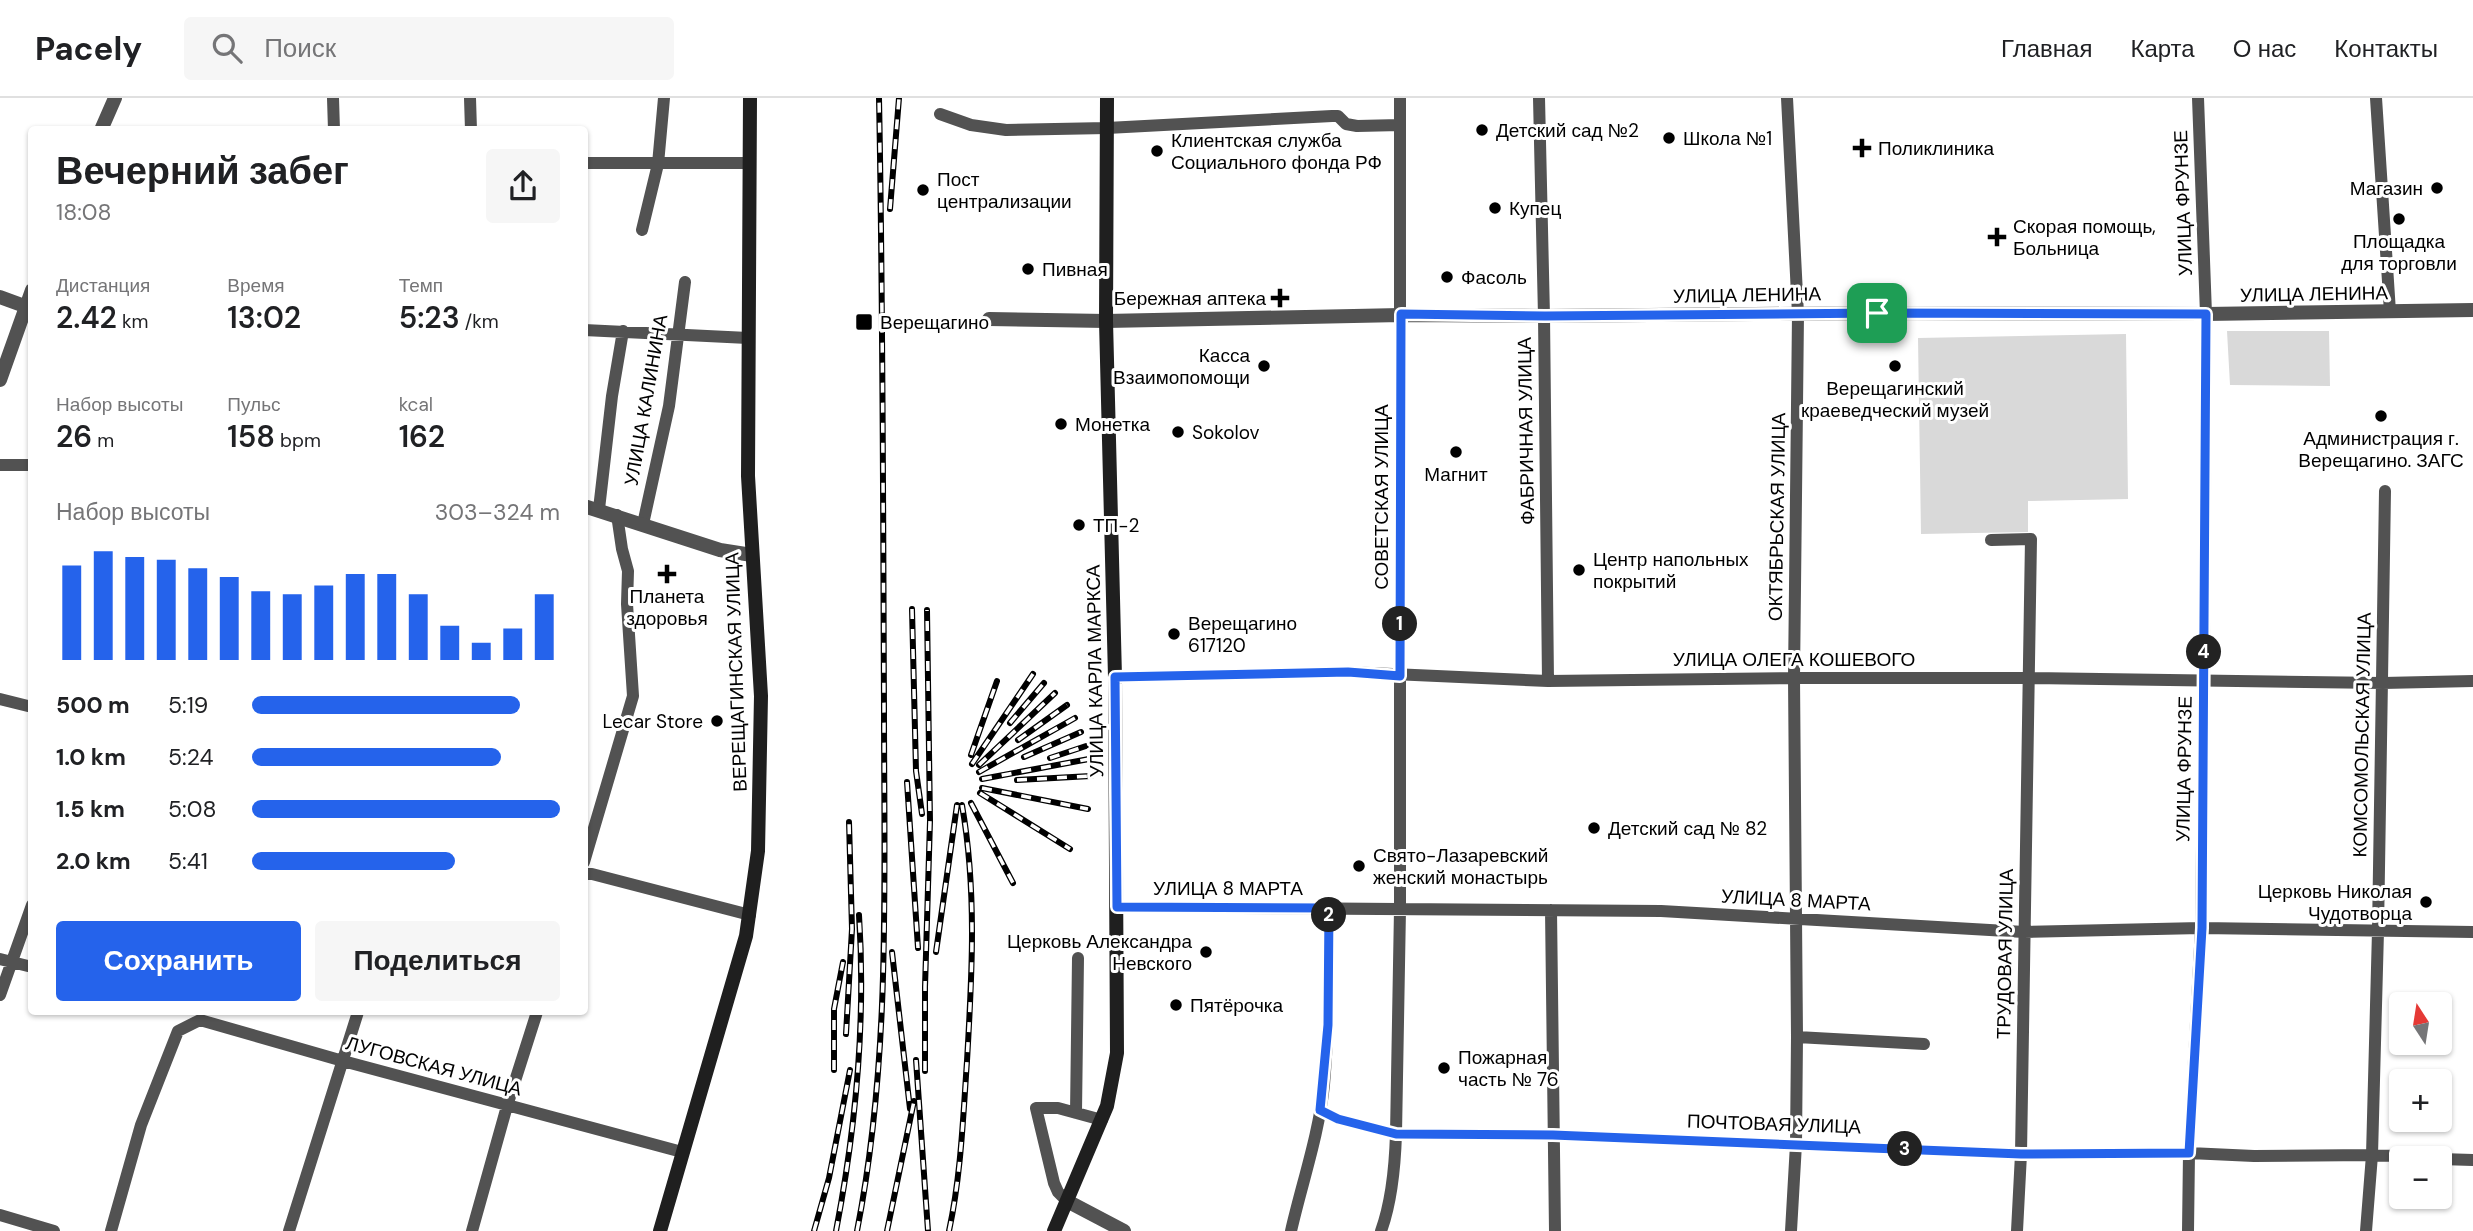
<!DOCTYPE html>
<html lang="ru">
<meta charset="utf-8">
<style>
:root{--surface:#fff;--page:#f6f6f6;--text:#202124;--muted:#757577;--line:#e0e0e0;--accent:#2563eb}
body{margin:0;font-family:"DM Sans",sans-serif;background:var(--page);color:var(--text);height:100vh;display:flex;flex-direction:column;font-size:26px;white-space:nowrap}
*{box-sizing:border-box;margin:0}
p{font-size:23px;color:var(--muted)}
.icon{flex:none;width:38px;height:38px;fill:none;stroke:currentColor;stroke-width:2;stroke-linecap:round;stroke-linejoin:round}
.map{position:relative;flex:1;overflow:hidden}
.sheet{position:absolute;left:28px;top:28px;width:560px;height:889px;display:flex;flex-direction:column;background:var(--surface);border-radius:7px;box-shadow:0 2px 5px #0004}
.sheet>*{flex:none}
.needle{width:46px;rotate:348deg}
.fabs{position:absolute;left:2389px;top:894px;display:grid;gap:14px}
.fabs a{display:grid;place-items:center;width:63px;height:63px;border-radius:7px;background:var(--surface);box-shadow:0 2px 5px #0004;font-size:35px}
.pin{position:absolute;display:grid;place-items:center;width:60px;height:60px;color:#fff;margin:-30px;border-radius:14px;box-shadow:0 4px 10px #0006}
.km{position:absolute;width:35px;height:35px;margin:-18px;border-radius:50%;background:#222;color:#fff;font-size:19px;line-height:35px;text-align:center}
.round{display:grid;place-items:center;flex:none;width:74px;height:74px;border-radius:7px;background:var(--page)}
.summary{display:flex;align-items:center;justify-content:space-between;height:119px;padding:0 28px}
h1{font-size:38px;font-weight:600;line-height:52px}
.stats{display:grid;grid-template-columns:repeat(3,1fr);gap:10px;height:119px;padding:7px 28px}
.stats div{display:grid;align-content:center}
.stats b{font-size:30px;font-weight:600}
.stats small{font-size:19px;font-weight:400}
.stats p{font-size:19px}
.chart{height:196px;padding:14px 28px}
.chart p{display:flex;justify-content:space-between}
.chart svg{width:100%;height:126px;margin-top:7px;stroke:var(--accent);stroke-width:6}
.cta{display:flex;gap:14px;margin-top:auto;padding:14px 28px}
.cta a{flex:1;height:80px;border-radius:7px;background:var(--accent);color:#fff;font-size:28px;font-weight:600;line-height:80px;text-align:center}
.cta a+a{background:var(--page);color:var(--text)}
ul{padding:0 28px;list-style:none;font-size:23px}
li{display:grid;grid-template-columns:112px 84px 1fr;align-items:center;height:52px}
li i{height:18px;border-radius:9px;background:var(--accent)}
header{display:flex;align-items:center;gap:42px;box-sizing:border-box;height:98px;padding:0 35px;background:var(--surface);border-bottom:2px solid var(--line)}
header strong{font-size:33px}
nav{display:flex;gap:38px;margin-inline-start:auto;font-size:24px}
.search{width:490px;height:63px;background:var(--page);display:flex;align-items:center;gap:18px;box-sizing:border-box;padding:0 24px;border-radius:7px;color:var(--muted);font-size:26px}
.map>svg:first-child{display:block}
.green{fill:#d9d9d9}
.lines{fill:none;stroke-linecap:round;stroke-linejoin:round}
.minor{stroke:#525252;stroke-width:12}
.tertiary{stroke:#525252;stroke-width:14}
.secondary{stroke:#1f1f1f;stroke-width:14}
.rail-casing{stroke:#000;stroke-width:6}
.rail{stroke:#fff;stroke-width:3.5;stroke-dasharray:10;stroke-linecap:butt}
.route-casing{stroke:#fff;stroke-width:14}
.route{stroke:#2563eb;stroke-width:9}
.poi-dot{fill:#000;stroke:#fff;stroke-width:2.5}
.labels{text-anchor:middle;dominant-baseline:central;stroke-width:6;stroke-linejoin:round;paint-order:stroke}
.poi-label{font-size:19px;fill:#000;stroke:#fff;text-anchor:start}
.street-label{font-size:19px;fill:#000;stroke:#fff}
</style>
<header>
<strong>Pacely</strong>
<div class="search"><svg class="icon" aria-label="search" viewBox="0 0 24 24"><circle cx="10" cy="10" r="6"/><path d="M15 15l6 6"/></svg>Поиск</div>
<nav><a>Главная</a><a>Карта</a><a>О нас</a><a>Контакты</a></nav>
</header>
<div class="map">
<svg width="2473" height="1133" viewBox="0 0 2473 1133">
<rect width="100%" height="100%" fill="#fff"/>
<path class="green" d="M2227,233H2329L2330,288L2230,287Z
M2126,236L2128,401L2028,403V434L1921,436L1918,240Z"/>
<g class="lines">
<path class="minor" d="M333,0L334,32
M470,0L471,32
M1539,0L1544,218L1548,583
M1787,0L1798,216L1794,580L1797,939L1796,1046L1791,1133
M2376,0L2390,214
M940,16L971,27L1006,32L1107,30L1332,18H1338L1346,26L1357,28L1400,27
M584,65H750
M642,132L658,66L664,0
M584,232L748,240
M0,367H32
M599,411L612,298L623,233
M643,426L669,308L685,184
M1991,442L2031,441L2021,1056L2017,1133
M1115,579L1348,574L1548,583L1794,580H2028L2383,585L2473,583
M0,601L32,609
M584,764L633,598L627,506L628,473L622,451L617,417
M584,776H592L750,817
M1117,809L1661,813L2024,834L2201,830L2473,834
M1551,812L1555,1133
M0,861L32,869
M0,897L32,807
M1797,939L1924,946
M1320,1012L1338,1021L1396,1036L1553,1037L2021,1056L2189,1055L2254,1058L2372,1057L2439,1060
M1076,1015L1078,860
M2440,1061L2473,1062
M1067,1103L1058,1094L1054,1085L1036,1010H1058L1102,1022
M0,1117L54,1133
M111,1133L141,1027L178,933L200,922L343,963L682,1054
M289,1133L358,914
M472,1133L507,1008L537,914
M1291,1133C1302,1085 1319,1036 1324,987C1329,928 1329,869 1329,810
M1381,1133C1392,1103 1395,1068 1396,1036L1400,811V0
M2188,1133L2189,1055L2201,830L2204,584L2206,216L2198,0
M2366,1133L2372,1057L2378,833L2385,393"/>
<path class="tertiary" d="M101,32L115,0
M0,199L30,210
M989,221L1106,223L1401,217L1544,218L1877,215L2206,216L2473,212
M0,282L32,192
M584,408L720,452L752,457
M1067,1103L1124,1133"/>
<path class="secondary" d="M660,1133L746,838L758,753L761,598L748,378L750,0
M1054,1133L1107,1008L1117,955L1115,579L1106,223L1107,0"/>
<defs>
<path id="rail" d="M890,111L899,0
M912,511L916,673L922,716
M1010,625L1044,585
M1018,642L1067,607
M971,657L997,583
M1024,659L1081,634
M1050,660L1086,648
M972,666L1033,576
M979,667L1055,595
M979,674L1075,620
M982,681L1089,661
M1017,682L1091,678
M907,684L918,850
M982,690L1088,711
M980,695L1070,751
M971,705L1013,785
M892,854L910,1011
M936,854L957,707
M846,936L852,831L849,724
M916,962L928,1133
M834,972V911L843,864
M925,973V889L930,723L927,512
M814,1133L829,1080L850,972
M836,1133C856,1029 866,923 859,817
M857,1133C891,960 884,785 884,610C883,407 883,203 879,0
M887,1133L914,1003
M949,1133C961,1077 963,1020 967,963C972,877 977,793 962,707"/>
</defs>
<use href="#rail" class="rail-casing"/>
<use href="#rail" class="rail"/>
</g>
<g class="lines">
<defs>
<path id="route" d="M1877,215L2206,216L2202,830L2189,1055L2021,1056L1553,1037L1396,1036L1338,1021L1320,1012L1328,927L1329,810L1117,809L1115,579L1348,574L1400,578L1401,216L1545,218Z"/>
</defs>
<use href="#route" class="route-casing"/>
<use href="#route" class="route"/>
</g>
<g class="poi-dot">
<circle cx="1482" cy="32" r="7"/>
<circle cx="1669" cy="40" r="7"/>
<path d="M1858.5 39.5h7v7h7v7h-7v7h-7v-7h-7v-7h7z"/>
<circle cx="1157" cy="53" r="7"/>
<circle cx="2437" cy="90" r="7"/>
<circle cx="923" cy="92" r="7"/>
<circle cx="1495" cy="110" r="7"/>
<circle cx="2399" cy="121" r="7"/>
<path d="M1993.5 128.5h7v7h7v7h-7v7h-7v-7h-7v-7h7z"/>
<circle cx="1028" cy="171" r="7"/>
<circle cx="1447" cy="179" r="7"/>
<path d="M1276.5 189.5h7v7h7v7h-7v7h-7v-7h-7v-7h7z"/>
<rect x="855" y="215" width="18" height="18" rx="3.5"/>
<circle cx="1264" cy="268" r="7"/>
<circle cx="1895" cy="268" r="7"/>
<circle cx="2381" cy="318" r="7"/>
<circle cx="1061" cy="326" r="7"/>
<circle cx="1178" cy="334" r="7"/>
<circle cx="1456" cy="354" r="7"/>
<circle cx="1079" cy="427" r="7"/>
<circle cx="1579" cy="472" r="7"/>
<path d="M663.5 465.5h7v7h7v7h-7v7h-7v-7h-7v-7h7z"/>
<circle cx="1174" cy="536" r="7"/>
<circle cx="717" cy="623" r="7"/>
<circle cx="1594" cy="730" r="7"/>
<circle cx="1359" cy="768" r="7"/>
<circle cx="2426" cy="804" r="7"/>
<circle cx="1206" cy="854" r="7"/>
<circle cx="1176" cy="907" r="7"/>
<circle cx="1444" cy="970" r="7"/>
</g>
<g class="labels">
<g class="poi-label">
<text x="1496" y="32">Детский сад №2</text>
<text x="1683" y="40">Школа №1</text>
<text x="1171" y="42">Клиентская служба<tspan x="1171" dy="22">Социального фонда РФ</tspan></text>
<text x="1878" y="50">Поликлиника</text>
<text x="937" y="81">Пост<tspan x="937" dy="22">централизации</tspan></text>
<text x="2423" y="90" text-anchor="end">Магазин</text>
<text x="1509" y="110">Купец</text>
<text x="2013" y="128">Скорая помощь,<tspan x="2013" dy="22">Больница</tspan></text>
<text x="2399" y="143" text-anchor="middle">Площадка<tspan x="2399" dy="22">для торговли</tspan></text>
<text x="1042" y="171">Пивная</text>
<text x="1461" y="179">Фасоль</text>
<text x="1266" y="200" text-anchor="end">Бережная аптека</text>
<text x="880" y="224">Верещагино</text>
<text x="1250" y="257" text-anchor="end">Касса<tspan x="1250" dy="22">Взаимопомощи</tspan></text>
<text x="1895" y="290" text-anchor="middle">Верещагинский<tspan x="1895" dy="22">краеведческий музей</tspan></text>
<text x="1075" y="326">Монетка</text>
<text x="1192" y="334">Sokolov</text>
<text x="2381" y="340" text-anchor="middle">Администрация г.<tspan x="2381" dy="22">Верещагино. ЗАГС</tspan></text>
<text x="1456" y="376" text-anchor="middle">Магнит</text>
<text x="1093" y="427">ТП-2</text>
<text x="1593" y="461">Центр напольных<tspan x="1593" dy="22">покрытий</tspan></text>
<text x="667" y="498" text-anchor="middle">Планета<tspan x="667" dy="22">здоровья</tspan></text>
<text x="1188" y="525">Верещагино<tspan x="1188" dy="22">617120</tspan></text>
<text x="703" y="623" text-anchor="end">Lecar Store</text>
<text x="1608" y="730">Детский сад № 82</text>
<text x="1373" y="757">Свято-Лазаревский<tspan x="1373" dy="22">женский монастырь</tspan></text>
<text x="2412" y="793" text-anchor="end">Церковь Николая<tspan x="2412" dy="22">Чудотворца</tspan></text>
<text x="1192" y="843" text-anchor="end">Церковь Александра<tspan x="1192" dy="22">Невского</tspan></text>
<text x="1190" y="907">Пятёрочка</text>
<text x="1458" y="959">Пожарная<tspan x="1458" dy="22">часть № 76</tspan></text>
</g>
<g class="street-label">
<text transform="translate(2183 105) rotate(-92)">УЛИЦА ФРУНЗЕ</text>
<text transform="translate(2314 196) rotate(-1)">УЛИЦА ЛЕНИНА</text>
<text transform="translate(1747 197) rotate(-1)">УЛИЦА ЛЕНИНА</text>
<text transform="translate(646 302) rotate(-80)">УЛИЦА КАЛИНИНА</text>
<text transform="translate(1526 333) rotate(-91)">ФАБРИЧНАЯ УЛИЦА</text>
<text transform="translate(1381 399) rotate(-90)">СОВЕТСКАЯ УЛИЦА</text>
<text transform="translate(1777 419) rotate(-89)">ОКТЯБРЬСКАЯ УЛИЦА</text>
<text x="1794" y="561">УЛИЦА ОЛЕГА КОШЕВОГО</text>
<text transform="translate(1095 573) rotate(-91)">УЛИЦА КАРЛА МАРКСА</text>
<text transform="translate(736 574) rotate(-92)">ВЕРЕЩАГИНСКАЯ УЛИЦА</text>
<text transform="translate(2362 637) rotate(-89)">КОМСОМОЛЬСКАЯ УЛИЦА</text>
<text transform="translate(2184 671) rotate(-89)">УЛИЦА ФРУНЗЕ</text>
<text x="1228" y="790">УЛИЦА 8 МАРТА</text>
<text transform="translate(1796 802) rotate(3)">УЛИЦА 8 МАРТА</text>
<text transform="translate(2005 856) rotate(-89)">ТРУДОВАЯ УЛИЦА</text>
<text transform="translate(434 968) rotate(15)">ЛУГОВСКАЯ УЛИЦА</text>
<text transform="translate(1774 1026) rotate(2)">ПОЧТОВАЯ УЛИЦА</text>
</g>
</g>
</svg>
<div class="fabs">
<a><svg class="needle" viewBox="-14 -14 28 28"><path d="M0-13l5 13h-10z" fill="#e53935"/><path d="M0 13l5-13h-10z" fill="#757577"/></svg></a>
<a>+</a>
<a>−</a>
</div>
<div class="pin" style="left:1877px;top:215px;background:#1e9e55"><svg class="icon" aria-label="arrive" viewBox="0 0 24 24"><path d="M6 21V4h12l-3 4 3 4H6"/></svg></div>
<b class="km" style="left:1400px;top:526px">1</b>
<b class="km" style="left:1329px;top:817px">2</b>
<b class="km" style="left:1905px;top:1051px">3</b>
<b class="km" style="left:2204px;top:554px">4</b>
<section class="sheet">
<div class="summary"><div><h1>Вечерний забег</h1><p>18:08</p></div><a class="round"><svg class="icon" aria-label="share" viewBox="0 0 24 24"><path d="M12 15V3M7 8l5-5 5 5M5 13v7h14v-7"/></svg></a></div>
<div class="stats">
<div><p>Дистанция</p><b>2.42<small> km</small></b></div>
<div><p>Время</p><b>13:02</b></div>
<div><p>Темп</p><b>5:23<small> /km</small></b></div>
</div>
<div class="stats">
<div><p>Набор высоты</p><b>26<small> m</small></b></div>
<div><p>Пульс</p><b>158<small> bpm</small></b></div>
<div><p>kcal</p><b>162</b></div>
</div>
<div class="chart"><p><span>Набор высоты</span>303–324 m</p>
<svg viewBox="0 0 160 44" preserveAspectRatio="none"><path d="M5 44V11M15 44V6M25 44V8M35 44V9M45 44V12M55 44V15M65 44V20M75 44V21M85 44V18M95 44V14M105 44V14M115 44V21M125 44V32M135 44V38M145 44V33M155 44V21"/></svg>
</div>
<ul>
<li><b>500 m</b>5:19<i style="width:87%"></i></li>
<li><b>1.0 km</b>5:24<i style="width:81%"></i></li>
<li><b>1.5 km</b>5:08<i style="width:100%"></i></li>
<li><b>2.0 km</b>5:41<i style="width:66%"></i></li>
</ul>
<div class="cta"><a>Сохранить</a><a>Поделиться</a></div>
</section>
</div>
